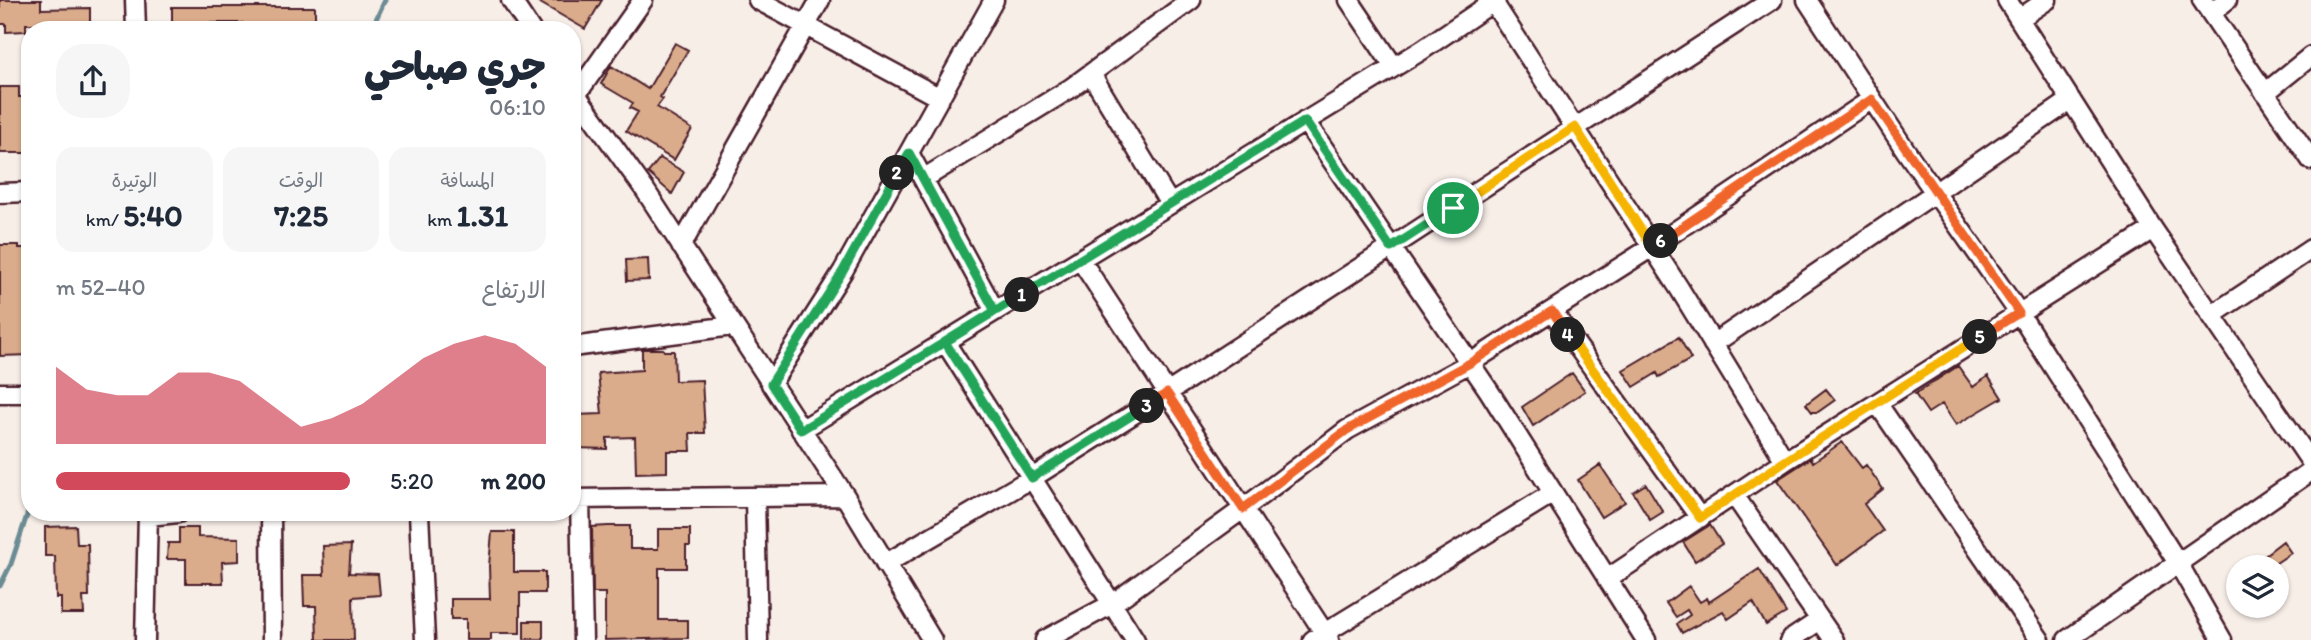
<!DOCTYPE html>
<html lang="ar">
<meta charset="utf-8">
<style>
:root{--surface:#fff;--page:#f6f6f7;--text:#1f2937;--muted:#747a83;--accent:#d1495b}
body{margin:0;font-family:Itim,"Playpen Sans Arabic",sans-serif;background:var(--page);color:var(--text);direction:rtl;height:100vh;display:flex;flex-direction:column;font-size:26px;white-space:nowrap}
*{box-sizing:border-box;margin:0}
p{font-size:23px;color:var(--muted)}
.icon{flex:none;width:38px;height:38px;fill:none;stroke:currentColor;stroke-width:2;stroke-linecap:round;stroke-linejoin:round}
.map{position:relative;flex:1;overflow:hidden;direction:ltr}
.side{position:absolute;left:21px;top:21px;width:560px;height:500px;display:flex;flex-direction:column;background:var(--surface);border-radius:28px;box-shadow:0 2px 5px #0004;direction:rtl}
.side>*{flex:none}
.controls{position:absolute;left:2226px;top:555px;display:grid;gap:14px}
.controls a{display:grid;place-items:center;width:63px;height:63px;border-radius:50%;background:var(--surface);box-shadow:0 2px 5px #0004;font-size:35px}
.pin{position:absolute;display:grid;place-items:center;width:60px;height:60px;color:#fff;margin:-30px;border:4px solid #fff;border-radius:50%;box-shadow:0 2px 7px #0007}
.km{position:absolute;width:35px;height:35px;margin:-18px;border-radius:50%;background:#222;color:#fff;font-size:19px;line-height:35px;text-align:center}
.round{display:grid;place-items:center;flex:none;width:74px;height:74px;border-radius:28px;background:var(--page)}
.head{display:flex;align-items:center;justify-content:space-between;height:119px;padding:0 35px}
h1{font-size:38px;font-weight:800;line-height:52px}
.metrics{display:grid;grid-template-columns:repeat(3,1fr);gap:10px;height:119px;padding:7px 35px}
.metrics div{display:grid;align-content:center;border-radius:18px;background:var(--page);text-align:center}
.metrics b{font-size:30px;font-weight:800}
.metrics small{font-size:19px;font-weight:400}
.metrics p{font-size:19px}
.chart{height:196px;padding:14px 35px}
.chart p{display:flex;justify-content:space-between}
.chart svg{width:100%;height:126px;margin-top:7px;fill:var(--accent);opacity:.7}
ul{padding:0 35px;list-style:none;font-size:23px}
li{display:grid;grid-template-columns:112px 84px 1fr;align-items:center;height:52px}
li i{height:18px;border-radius:9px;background:var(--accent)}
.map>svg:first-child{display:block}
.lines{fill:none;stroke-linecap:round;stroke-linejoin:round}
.stream{stroke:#6c8c94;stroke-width:5}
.building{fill:#daac8b;stroke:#4a1f2b;stroke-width:2}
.minor-casing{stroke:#4a1f2b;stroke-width:23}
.minor{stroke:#fff;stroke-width:18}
.split-1-casing{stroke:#fff;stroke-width:14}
.split-2-casing{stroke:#fff;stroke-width:14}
.split-3-casing{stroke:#fff;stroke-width:14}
.split-4-casing{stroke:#fff;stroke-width:14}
.split-5-casing{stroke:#fff;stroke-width:14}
.split-6-casing{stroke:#fff;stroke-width:14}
.split-7-casing{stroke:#fff;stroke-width:14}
.split-1{stroke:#22a559;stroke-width:9}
.split-2{stroke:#22a559;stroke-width:9}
.split-3{stroke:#22a559;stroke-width:9}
.split-4{stroke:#f0652b;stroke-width:9}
.split-5{stroke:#f5b400;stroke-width:9}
.split-6{stroke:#f0652b;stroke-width:9}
.split-7{stroke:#f5b400;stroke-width:9}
</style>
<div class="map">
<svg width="2311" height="640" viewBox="0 0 2311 640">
<rect width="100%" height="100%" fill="#f8eee8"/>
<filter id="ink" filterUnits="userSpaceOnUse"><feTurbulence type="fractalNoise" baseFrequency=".0143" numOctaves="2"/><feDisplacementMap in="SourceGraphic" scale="14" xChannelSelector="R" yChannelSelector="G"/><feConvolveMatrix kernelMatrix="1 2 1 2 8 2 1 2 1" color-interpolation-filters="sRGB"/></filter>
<g filter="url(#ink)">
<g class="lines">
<path class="stream" d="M371,30L385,0
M0,586L11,564L30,506"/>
</g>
<path class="building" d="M0,0H41V9L90,8V30H76V24H26V31L6,32V24H0Z
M535,0H602L585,29Z
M172,7H315V23H299L300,30H243V23H172Z
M675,43L688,50L660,97L663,99L657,107L692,129L674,160L626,131L638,112L630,108L633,103L601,84L611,66L648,89Z
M0,87H19V97H30V153H0Z
M660,158L684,172L672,194L648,173Z
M0,245H19V248H30V355L0,356Z
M648,259L649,280L627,281L626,260Z
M1679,337L1691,359L1659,377L1657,373L1634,387L1623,370Z
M642,349H663L664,351H674L675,381L702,380L705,433H690L691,451H667V472L636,473L635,437L607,438V449L575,448L574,415L602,414L598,373L642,370Z
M1958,366L1973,387L1988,376L2002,398L1956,425L1942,404L1928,413L1915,394Z
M1572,373L1585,391L1533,426L1522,407Z
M1826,389L1835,400L1818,412H1812L1806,404Z
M1842,442L1862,468L1866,465L1883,489L1864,504L1883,531L1837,565L1777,480L1811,458L1813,462Z
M1600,465L1625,502L1601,517L1578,480Z
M1646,484L1663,512L1650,520L1633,492Z
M1710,525L1722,544L1695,561L1683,542Z
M76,526L77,544H88L89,597H83L84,614H61V598H56L55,556H45V527Z
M608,526H630V549H658V529H690V546H686V568H659V620H688V638L605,640V593H593L592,527Z
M179,528H198V537L239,538V561L222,562L223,583H186V559H167L168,543H179Z
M492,532H514V572H545V593H520V633H491V640H466V619H451V599H490L489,566Z
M2283,541L2291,553L2270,567H2249Z
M351,545L349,573L378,574L380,595L353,597L354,640H317L316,606H304L303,575H324L323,546Z
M1759,569L1786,613L1766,625L1753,602L1728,619L1723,611L1682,633L1677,624L1690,615L1687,610L1676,617L1666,603L1689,586L1700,602L1707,598L1709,602Z
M524,621H543V639H524Z"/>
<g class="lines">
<defs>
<path id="minor" d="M135,0L136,30
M511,0L531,30
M758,0L940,98
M1349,0L1394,67
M1807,0L1906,151L2019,313L2178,563L2222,640
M2007,0L2153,229L2311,462
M2202,0L2311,160
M1493,2L1679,288L1785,461
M2211,13L2227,0
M2019,19L2047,0
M1091,74L1170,204
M572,89L645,190L845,496L932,640
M2265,93L2311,56
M576,95L643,0
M1305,121L1489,391L1646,640
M909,153L995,311
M923,179L1071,88L1191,0
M0,193L30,192
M681,246L820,0
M1080,259L1329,640
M1552,311L1700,518
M2212,315L2311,249
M945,342L1135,640
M1713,344L2071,100
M572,347L732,326
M771,384L843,271L994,0
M0,393H30
M1877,403L2040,640
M801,430L1422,50L1496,0
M1734,495L1834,640
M755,497L758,640
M572,499L845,496
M580,499L583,640
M271,513L272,640
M419,513L425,640
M148,516L178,513
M885,564L1032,478L1167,393L1772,0
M1607,579L1785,461L2153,229
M145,640L148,513
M1045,640L1112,604L1243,509L1347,430L1470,363L1652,247L1872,99
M1313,640L1553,493
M1790,640L1820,620
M2067,640L2311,471"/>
</defs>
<use href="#minor" class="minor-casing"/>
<use href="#minor" class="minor"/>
</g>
</g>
<g class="lines" filter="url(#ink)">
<defs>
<path id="split-1" d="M1022,295L1305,121L1391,248L1453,208"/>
<path id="split-2" d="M897,173L843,271L771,384L801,430L1022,295"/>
<path id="split-3" d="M897,173L909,153L995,311L945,342L1032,478L1147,406"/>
<path id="split-4" d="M1147,406L1167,393L1243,509L1347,430L1470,363L1552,311L1568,335"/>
<path id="split-5" d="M1568,335L1700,518L1785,461L1980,337"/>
<path id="split-6" d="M1661,241L1872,99L2019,313L1980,337"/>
<path id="split-7" d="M1453,208L1575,127L1652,247L1661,241"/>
</defs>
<use href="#split-1" class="split-1-casing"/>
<use href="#split-2" class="split-2-casing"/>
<use href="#split-3" class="split-3-casing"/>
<use href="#split-4" class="split-4-casing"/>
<use href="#split-5" class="split-5-casing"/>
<use href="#split-6" class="split-6-casing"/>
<use href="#split-7" class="split-7-casing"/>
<use href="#split-1" class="split-1"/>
<use href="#split-2" class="split-2"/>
<use href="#split-3" class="split-3"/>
<use href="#split-4" class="split-4"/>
<use href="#split-5" class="split-5"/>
<use href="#split-6" class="split-6"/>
<use href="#split-7" class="split-7"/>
</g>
</svg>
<div class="controls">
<a><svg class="icon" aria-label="layers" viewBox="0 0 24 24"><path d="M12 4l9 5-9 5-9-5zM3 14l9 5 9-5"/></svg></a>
</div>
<div class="pin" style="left:1453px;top:208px;background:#1e9e55"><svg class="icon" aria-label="arrive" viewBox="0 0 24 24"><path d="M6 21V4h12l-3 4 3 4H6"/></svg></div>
<b class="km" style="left:1022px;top:295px">1</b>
<b class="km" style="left:897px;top:173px">2</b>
<b class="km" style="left:1147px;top:406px">3</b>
<b class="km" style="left:1568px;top:335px">4</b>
<b class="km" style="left:1980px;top:337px">5</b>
<b class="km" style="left:1661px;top:241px">6</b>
<section class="side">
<div class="head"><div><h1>جري صباحي</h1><p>06:10</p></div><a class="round"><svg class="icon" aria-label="share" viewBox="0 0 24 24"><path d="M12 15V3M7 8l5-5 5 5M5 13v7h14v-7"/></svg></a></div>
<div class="metrics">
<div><p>المسافة</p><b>1.31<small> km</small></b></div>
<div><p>الوقت</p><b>7:25</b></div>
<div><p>الوتيرة</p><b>5:40<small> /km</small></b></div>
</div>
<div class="chart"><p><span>الارتفاع</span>40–52 m</p>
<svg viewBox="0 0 160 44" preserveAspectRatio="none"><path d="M0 44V17L10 25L20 27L30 27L40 19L50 19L60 22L70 30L80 38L90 35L100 30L110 22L120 14L130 9L140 6L150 9L160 17V44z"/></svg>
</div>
<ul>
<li><b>200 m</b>5:20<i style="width:100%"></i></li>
</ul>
</section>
</div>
